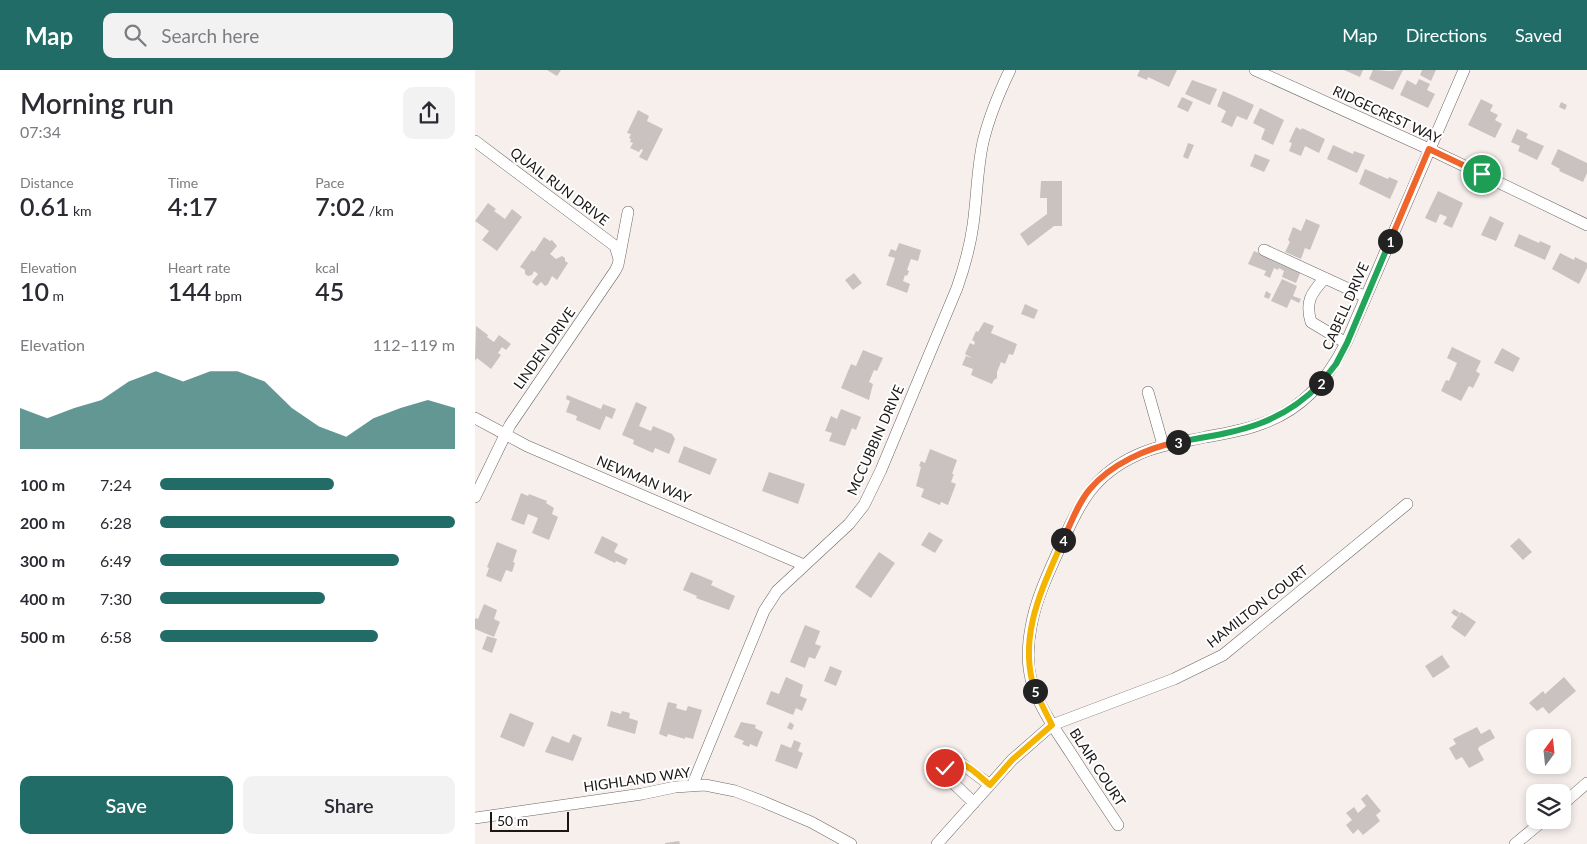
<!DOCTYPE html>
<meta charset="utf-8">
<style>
:root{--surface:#fff;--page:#f2f2f3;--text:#2b2b33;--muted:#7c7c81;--accent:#216c67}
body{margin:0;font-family:Lato,sans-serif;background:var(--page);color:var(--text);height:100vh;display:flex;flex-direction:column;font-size:19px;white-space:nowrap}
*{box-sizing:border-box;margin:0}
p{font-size:16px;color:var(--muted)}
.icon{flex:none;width:28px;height:28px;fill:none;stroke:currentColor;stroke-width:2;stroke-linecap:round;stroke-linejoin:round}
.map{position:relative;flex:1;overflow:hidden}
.side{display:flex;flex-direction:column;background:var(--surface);width:475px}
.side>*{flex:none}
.needle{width:32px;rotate:15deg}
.tools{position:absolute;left:1051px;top:659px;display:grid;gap:10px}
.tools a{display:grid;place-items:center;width:45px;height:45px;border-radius:10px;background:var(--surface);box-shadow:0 2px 8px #0003;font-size:25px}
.scale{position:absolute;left:15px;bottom:12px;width:79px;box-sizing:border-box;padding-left:5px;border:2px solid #1a1716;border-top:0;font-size:14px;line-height:18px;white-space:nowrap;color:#1a1716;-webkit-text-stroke:4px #fff;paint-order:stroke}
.pin{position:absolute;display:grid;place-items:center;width:42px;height:42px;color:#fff;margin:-21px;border:2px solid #fff;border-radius:50%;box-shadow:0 1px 5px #0007}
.km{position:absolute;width:25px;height:25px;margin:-12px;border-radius:50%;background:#222;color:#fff;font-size:14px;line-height:25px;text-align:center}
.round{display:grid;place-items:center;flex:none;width:52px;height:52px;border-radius:10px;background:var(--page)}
.summary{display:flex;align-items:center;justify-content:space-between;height:85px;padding:0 20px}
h1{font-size:28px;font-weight:600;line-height:38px}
.stats{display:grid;grid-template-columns:repeat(3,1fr);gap:8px;height:85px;padding:5px 20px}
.stats div{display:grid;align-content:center}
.stats b{font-size:25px;font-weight:600}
.stats small{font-size:14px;font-weight:400}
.stats p{font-size:14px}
.chart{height:140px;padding:10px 20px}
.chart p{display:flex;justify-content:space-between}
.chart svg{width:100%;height:90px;margin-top:5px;fill:var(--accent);opacity:.7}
.cta{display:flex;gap:10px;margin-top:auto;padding:10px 20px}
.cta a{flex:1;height:58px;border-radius:10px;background:var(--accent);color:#fff;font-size:20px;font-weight:600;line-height:58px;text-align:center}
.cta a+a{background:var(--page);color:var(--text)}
ul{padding:0 20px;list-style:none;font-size:16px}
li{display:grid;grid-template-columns:80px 60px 1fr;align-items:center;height:38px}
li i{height:12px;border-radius:6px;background:var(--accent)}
header{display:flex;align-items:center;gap:30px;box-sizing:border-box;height:70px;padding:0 25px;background:var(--accent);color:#fff}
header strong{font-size:24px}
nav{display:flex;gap:28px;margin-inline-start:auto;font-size:18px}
.search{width:350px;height:45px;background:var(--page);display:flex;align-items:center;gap:12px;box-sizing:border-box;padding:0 18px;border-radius:10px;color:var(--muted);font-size:19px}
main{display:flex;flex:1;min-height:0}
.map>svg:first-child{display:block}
.building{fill:#cac2c0}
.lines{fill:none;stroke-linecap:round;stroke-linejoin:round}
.minor-casing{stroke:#6c6563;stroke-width:12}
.minor{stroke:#fff;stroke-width:11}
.split-1-casing{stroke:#fff;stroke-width:10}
.split-2-casing{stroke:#fff;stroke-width:10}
.split-3-casing{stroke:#fff;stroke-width:10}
.split-4-casing{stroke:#fff;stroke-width:10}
.split-5-casing{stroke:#fff;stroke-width:10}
.split-6-casing{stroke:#fff;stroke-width:10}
.split-1{stroke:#f0652b;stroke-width:6}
.split-2{stroke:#22a559;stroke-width:6}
.split-3{stroke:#22a559;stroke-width:6}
.split-4{stroke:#f0652b;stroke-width:6}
.split-5{stroke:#f5b400;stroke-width:6}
.split-6{stroke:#f5b400;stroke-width:6}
.labels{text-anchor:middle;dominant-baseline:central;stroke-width:4;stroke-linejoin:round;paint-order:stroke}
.street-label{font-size:14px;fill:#1a1716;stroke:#fff}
</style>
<header>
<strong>Map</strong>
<div class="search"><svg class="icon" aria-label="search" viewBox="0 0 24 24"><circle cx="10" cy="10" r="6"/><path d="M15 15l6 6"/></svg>Search here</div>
<nav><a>Map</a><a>Directions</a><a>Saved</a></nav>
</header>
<main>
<section class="side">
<div class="summary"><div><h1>Morning run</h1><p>07:34</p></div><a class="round"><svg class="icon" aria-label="share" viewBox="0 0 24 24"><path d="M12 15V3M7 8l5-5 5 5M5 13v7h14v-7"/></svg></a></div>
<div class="stats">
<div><p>Distance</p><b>0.61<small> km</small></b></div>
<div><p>Time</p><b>4:17</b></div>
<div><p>Pace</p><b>7:02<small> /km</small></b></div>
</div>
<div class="stats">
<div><p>Elevation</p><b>10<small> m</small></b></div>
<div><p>Heart rate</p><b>144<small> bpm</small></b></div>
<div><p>kcal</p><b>45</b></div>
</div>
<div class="chart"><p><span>Elevation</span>112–119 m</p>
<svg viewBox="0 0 160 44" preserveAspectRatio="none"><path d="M0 44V24L10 29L20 24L30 20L40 11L50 6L60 11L70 6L80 6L90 11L100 24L110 33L120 38L130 29L140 24L150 20L160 24V44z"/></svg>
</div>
<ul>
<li><b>100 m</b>7:24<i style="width:59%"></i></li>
<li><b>200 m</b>6:28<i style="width:100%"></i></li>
<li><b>300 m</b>6:49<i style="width:81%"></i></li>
<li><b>400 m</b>7:30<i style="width:56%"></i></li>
<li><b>500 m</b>6:58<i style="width:74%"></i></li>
</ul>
<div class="cta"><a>Save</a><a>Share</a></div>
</section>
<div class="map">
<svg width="1112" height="774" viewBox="0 0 1112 774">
<rect width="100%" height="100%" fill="#f6efec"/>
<path class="building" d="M72,0H86L82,6Z
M665,0H702L694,17L673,7L672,10L662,6Z
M869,0H888L885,7Z
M898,0L915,1L928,0L918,20L894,9Z
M947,0H961L956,11L945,5Z
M944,9L955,14L952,20L960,24L953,38L925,25L932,10L941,15Z
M717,10L742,19L735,35L710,24Z
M748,21L779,35L772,50L762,46L757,57L746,52L751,41L742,36Z
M707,27L718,32L713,42L702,37Z
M1006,29L1018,35L1015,41L1023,45L1020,50L1027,54L1020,68L993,55Z
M1086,32L1092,35L1090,40L1084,37Z
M785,38L809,50L798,75L786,69L790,59L778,53Z
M163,40L174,46L172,51L188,59L172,91L164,87L168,80L166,79L164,82L155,78L158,73L155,72L156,69L154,68L156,64L152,63Z
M821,57L826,60L827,58L850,69L844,83L830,76L826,86L814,81L817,73L814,72Z
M1042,59L1053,64L1051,68L1069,76L1062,90L1043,81L1045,76L1036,72Z
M713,73L719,75L713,89L708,87Z
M858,75L878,84L879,81L890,85L882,103L852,89Z
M1083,79L1112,93V103L1108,112L1084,101L1085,99L1076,94Z
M780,84L795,90L789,102L775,96Z
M890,99L913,109L914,107L923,111L915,129L884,114Z
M566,111H587V156H579L553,176L545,164L572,144V128H565Z
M963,121L988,133L977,158L968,154L972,147L965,144L961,153L950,148Z
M13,133L21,139L19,141L30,149L37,139L47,147L22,181L7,170L14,161L0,151Z
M1015,146L1029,153L1021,171L1006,165Z
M831,149L845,155L835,180L830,178L826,189L810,182L815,172L813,170L818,157L826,161Z
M1044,164L1064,173L1065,171L1076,176L1070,190L1039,176Z
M69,167L75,171L77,170L82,176L75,184L81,189L87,186L90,188V191L93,193L82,210L77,206L73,214L70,216L66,212L62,216L57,212L63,204L59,201L57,205L53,206L50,204V200L45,197L57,180L59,182Z
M424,173L446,180L443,191L436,189L432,200L434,201L432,206L430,205L428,211L435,214L432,223L411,215L420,188L413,186L416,179L421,181Z
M779,181L826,201L821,213L807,207L809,201L804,198L803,200L799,198L795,208L789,205L791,201L773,194Z
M1085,183L1099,190L1100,187L1112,193V198L1104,214L1077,199Z
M379,203L387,213L378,220L370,210Z
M807,209L822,216L818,226L826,229L824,233L816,229L812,238L796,231Z
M791,221L796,224L794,229L789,227Z
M550,234L563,240L559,249L546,244Z
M509,252L519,256L516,263L542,274L538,285L534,284L530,294L526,292L522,302V308L519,310L517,314L496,305L498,299L487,295L491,286L497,288L490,284L495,273L499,275L500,272L497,270L501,261L503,262Z
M1,256L13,265L12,267L19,272L24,265L36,274L31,280L27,277L23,283L26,285L16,299L2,288L0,291Z
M977,277L1006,291L1001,301L1005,304L998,318L994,316L986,331L966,321L971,310L974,311L982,293L972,288Z
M1027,278L1045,288L1038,302L1019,293Z
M388,280L408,288L402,301L399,300L394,312L398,314L394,330L366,318L376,294L381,296Z
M92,325L126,339L128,334L141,339L137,349L131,346L125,360L101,350L102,346L91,342L95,331L91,329Z
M161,332L172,337L164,356L176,361L178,356L197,364L200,369L194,384L180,378L178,383L158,374L159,370L147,365Z
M366,339L386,347L381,360L377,358L370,376L354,371L357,363L350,361L356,346L362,349Z
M209,376L242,389L235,405L203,392Z
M455,379L482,390L477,404H479L476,412L481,414L473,435L466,432L465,435L446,427L449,419L441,416L446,397L444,396L446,391L450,393Z
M294,402L330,414L323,434L287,421Z
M46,423L53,426L54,424L72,431L71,433L79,438L77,444L83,447L74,470L57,463L63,448L53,444L49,455L36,450Z
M454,462L468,470L460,483L446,475Z
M127,466L143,474L139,482L153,489L150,495L141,491L140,493L119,483Z
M1044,468L1057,482L1048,490L1035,476Z
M22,472L42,480L38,492L40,493L37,502L31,500L26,512L11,506L14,498L12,497Z
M404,482L420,493L396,528L380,517Z
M216,502L238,511L236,515L260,526L254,540L221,528L222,526L208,520Z
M9,534L22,540L19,549L25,552L19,567L0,559V549L1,548L3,549Z
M979,539L985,543L982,547L976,543Z
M986,542L1001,552L990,567L976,557Z
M330,555L345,561L340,574L346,576L340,589L334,587L330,598L315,592Z
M12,566L22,569L17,583L7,579Z
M967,585L975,597L958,608L950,596Z
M355,596L367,601L361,616L349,611Z
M311,607L328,615L325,626L332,629L327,641L321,638L318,645L291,634L296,621L304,624Z
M1089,607L1101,621L1074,644L1068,637L1062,641L1054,633L1068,621L1070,624Z
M193,632L202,634L201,638L211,641L213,636L227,640L218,669L210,667V669L193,664L192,667L184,664Z
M136,641L146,644L147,641L155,643L154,648L163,651L160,664L132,656Z
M35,643L59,653L49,677L25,667Z
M266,652L281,655L280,658L288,662L282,677L275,674L274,677L267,674L269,671L259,667Z
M315,652L319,655L317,660L312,658Z
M1002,657L1006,664L1015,659L1020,668L1004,677L1003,679L1009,690L994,698L987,687L981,690L974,678L981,674L978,669Z
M98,664L107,668L98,691L70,682L77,666L94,673Z
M319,670L326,673L323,681L328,683L322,699L300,691L306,674L316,678Z
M892,724L906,741L901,745L905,751L888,765L883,759L878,764L871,755L877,750L871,743L879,737L883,743L891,736L886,729Z
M204,771L205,774H190V773Z"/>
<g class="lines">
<defs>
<path id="minor" d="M780,0L954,79L1112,155
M0,71L140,176L144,189
M789,180L891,227
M850,208C836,223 830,232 836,252L871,273
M673,322L688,375
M0,348L52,376L329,495
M0,427L35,355L140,201L143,195L153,142
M217,716L289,541L302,521L374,454L389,435L406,400L482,218C489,198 495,177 498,155C502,127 502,99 508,72C514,47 524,23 535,0
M499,733L471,706C468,697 474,690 483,691L515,715
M1088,734L1112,713
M0,748L167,724L200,717L230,715L260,721L289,732L336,752L376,774
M643,755C627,731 611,707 595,682C580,659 563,636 556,609C552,593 553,573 556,557C561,528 574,502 586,475C604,434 618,405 662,385C684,375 707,372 731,367C748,364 766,361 783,355C826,341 851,312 871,273L989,0
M462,774L537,690L577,655L699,609L748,585L932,434
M1040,774L1069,750"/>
</defs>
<use href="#minor" class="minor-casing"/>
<use href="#minor" class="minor"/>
</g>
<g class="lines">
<defs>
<path id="split-1" d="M915,171L954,79L1007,104"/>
<path id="split-2" d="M846,313L861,294L872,273L915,171"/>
<path id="split-3" d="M703,372C759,362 804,357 846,313"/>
<path id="split-4" d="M588,470C596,453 603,433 615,419C636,394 672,378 703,372"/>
<path id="split-5" d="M560,621C542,567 567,519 588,470"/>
<path id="split-6" d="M470,698C479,679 505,707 515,715L537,690L577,655L560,621"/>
</defs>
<use href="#split-1" class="split-1-casing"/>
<use href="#split-2" class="split-2-casing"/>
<use href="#split-3" class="split-3-casing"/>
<use href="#split-4" class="split-4-casing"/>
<use href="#split-5" class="split-5-casing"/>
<use href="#split-6" class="split-6-casing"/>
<use href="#split-1" class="split-1"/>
<use href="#split-2" class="split-2"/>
<use href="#split-3" class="split-3"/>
<use href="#split-4" class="split-4"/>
<use href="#split-5" class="split-5"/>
<use href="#split-6" class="split-6"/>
</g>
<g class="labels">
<g class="street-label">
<text transform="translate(912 44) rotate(25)">RIDGECREST WAY</text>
<text transform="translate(85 116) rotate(37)">QUAIL RUN DRIVE</text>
<text transform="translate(870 236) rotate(-66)">CABELL DRIVE</text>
<text transform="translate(69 278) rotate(-55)">LINDEN DRIVE</text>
<text transform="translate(400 370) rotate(-66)">MCCUBBIN DRIVE</text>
<text transform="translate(169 409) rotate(23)">NEWMAN WAY</text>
<text transform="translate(782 536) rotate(-38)">HAMILTON COURT</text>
<text transform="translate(623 697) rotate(57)">BLAIR COURT</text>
<text transform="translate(162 709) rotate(-8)">HIGHLAND WAY</text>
</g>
</g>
</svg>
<div class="tools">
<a><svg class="needle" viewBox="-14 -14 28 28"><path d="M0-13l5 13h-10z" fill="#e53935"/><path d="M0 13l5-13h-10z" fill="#7c7c81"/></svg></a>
<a><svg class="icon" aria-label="layers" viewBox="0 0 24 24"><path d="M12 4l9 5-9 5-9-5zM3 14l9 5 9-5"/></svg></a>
</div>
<div class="scale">50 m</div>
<div class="pin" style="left:1007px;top:104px;background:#1e9e55"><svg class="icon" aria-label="arrive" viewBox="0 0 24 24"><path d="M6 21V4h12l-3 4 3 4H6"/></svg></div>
<div class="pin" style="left:470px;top:698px;background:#d93025"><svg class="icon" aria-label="check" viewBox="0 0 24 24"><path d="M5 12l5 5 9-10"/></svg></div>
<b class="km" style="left:915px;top:171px">1</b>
<b class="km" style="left:846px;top:313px">2</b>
<b class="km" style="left:703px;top:372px">3</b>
<b class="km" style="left:588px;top:470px">4</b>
<b class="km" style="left:560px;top:621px">5</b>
</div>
</main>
